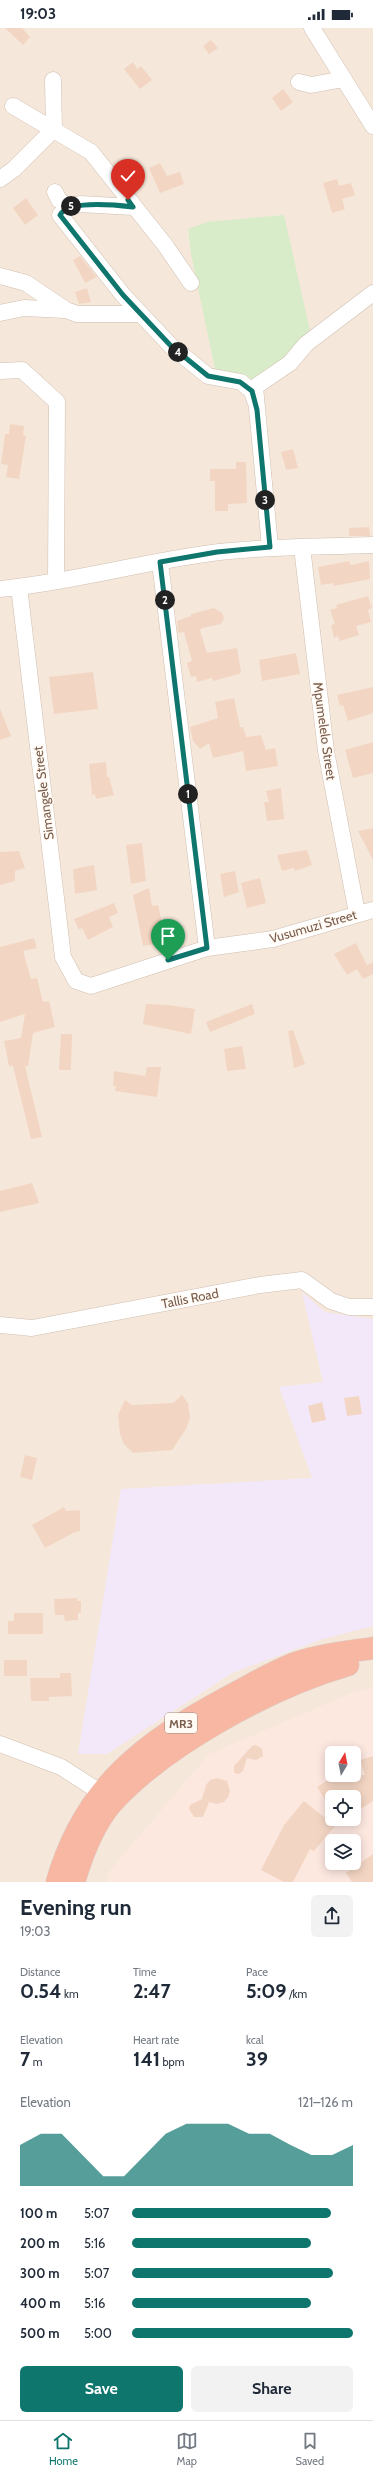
<!DOCTYPE html>
<meta charset="utf-8">
<style>
:root{--surface:#fff;--page:#f2f2f3;--text:#1f2937;--muted:#747a83;--line:#e0e1e3;--accent:#0f766e}
body{margin:0;font-family:Cabin,sans-serif;background:var(--page);color:var(--text);height:100vh;display:flex;flex-direction:column;font-size:15px;white-space:nowrap}
*{box-sizing:border-box;margin:0}
p{font-size:13px;color:var(--muted)}
.icon{flex:none;width:22px;height:22px;fill:none;stroke:currentColor;stroke-width:2;stroke-linecap:round;stroke-linejoin:round}
.map{position:relative;height:1854px;overflow:hidden}
.panel{display:flex;flex-direction:column;background:var(--surface);flex:1}
.panel>*{flex:none}
.needle{width:26px;rotate:10deg}
.controls{position:absolute;left:325px;top:1718px;display:grid;gap:8px}
.controls a{display:grid;place-items:center;width:36px;height:36px;border-radius:6px;background:var(--surface);box-shadow:0 2px 10px #0003;font-size:20px}
.pin{position:absolute;display:grid;place-items:center;width:34px;height:34px;color:#fff;margin:-41px -17px;border-radius:50% 50% 50% 0;rotate:-45deg;box-shadow:0 0 4px #0007}
.pin .icon{rotate:45deg}
.km{position:absolute;width:20px;height:20px;margin:-10px;border-radius:50%;background:#222;color:#fff;font-size:11px;line-height:20px;text-align:center}
.round{display:grid;place-items:center;flex:none;width:42px;height:42px;border-radius:6px;background:var(--page)}
.head{display:flex;align-items:center;justify-content:space-between;height:68px;padding:0 20px}
h1{font-size:22px;font-weight:700;line-height:30px}
.stats{display:grid;grid-template-columns:repeat(3,1fr);gap:6px;height:68px;padding:4px 20px}
.stats div{display:grid;align-content:center}
.stats b{font-size:20px;font-weight:700}
.stats small{font-size:11px;font-weight:400}
.stats p{font-size:11px}
.chart{height:112px;padding:8px 20px}
.chart p{display:flex;justify-content:space-between}
.chart svg{width:100%;height:72px;margin-top:4px;fill:var(--accent);opacity:.7}
.primary-button{display:flex;gap:8px;margin-top:auto;padding:8px 20px}
.primary-button a{flex:1;height:46px;border-radius:6px;background:var(--accent);color:#fff;font-size:16px;font-weight:700;line-height:46px;text-align:center}
.primary-button a+a{background:var(--page);color:var(--text)}
ul{padding:0 20px;list-style:none;font-size:13px}
li{display:grid;grid-template-columns:64px 48px 1fr;align-items:center;height:30px}
li i{height:10px;border-radius:5px;background:var(--accent)}
.status{display:flex;justify-content:space-between;align-items:center;height:28px;padding:0 20px;background:var(--surface);direction:ltr}
.status svg{height:11px;fill:currentColor}
.menu{display:flex;justify-content:space-around;align-items:center;height:56px;border-top:1px solid var(--line);background:var(--surface);font-size:11px;color:var(--muted)}
.menu a{display:grid;justify-items:center;gap:2px}
.menu .on{color:var(--accent)}
.map>svg:first-child{display:block}
.residential{fill:#f5e8da;fill-rule:evenodd}
.commercial{fill:#fde8e0;fill-rule:evenodd}
.education{fill:#f3e8fa}
.green{fill:#d8ecc9}
.building{fill:#f3d5c3}
.lines{fill:none;stroke-linecap:round;stroke-linejoin:round}
.minor-casing{stroke:#d1beb0;stroke-width:17}
.highway-casing{stroke:#dad1cd;stroke-width:23}
.minor{stroke:#fff;stroke-width:16}
.highway{stroke:#f7b7a3;stroke-width:22}
.route-casing{stroke:#fff;stroke-width:8}
.route{stroke:#0f766e;stroke-width:5}
.labels{text-anchor:middle;dominant-baseline:central;stroke-width:3;stroke-linejoin:round;paint-order:stroke}
.shield{fill:#fffaf3;stroke:#a28b7f;stroke-width:1}
.shield-label{font-size:12px;font-weight:bold;fill:#7a5c4d}
.street-label{font-size:13px;fill:#7a5c4d;stroke:#fffaf3}
</style>
<div class="status"><b>19:03</b><svg viewBox="0 0 49 12"><path d="M0 12V9h3v3zM5 12V6h3v6zM10 12V3h3v9zM15 12V0h3v12zM26 1h20v11H26zM47 4h2v5h-2z"/></svg></div>
<div class="map">
<svg width="373" height="1854" viewBox="0 0 373 1854">
<rect width="100%" height="100%" fill="#fdf6ec"/>
<path class="residential" d="M0,0H373V1854H0ZM332,1725H354V1747H332ZM332,1769H354V1791H332ZM332,1813H354V1835H332Z"/>
<path class="commercial" d="M373,1659V1854H107L109,1844L209,1726L352,1665ZM332,1725H354V1747H332ZM332,1769H354V1791H332ZM332,1813H354V1835H332Z"/>
<path class="education" d="M302,1264L325,1284L373,1291V1598L320,1612L232,1645L107,1726H78L121,1461L312,1450L279,1359L323,1354Z"/>
<path class="green" d="M284,187L311,307L259,353L216,346L191,226L188,201L207,194Z"/>
<path class="building" d="M5,0H22L30,9L23,17Z
M211,12L218,20L209,26L203,18Z
M133,34L137,41L141,38L152,52L140,61L124,41Z
M283,61L293,74L281,83L272,70Z
M160,135L167,148L180,144L184,156L160,165L149,140Z
M337,151L339,158L351,155L355,167L342,171L345,181L332,185L323,155Z
M26,170L38,187L25,197L13,180Z
M80,228L97,249L85,255L73,232Z
M87,260L91,274L79,276L75,264Z
M10,396L24,398L23,407L26,408L19,451L6,449L8,437L1,436L5,406H9Z
M293,421L298,440L286,442L281,424Z
M236,434H246L247,475L228,476V483H215V453H210V441H236Z
M369,499L370,508H349V500Z
M349,533L351,537L369,533L370,551L334,558L333,555L321,557L318,539Z
M368,568L372,580L368,582L371,594L356,598L359,607L340,613L338,608L334,610L331,597L335,596L330,582L337,580L336,577Z
M214,580L222,585L224,590L221,596L202,600L200,602L207,625L237,620L241,644L239,646L213,653L212,650L197,654L196,648L191,649L187,635L192,633L184,604L178,605L177,593L191,588V586Z
M296,625L300,646L262,653L259,632Z
M93,644L98,681L54,686L49,649Z
M373,659V685L348,693L343,677L340,678L337,667Z
M234,670L240,699H243L246,709L261,707L266,722L275,720L278,738L246,743L243,723L213,730L209,715L200,721L193,713L190,699L218,690L215,674Z
M0,681L11,708L0,712Z
M373,714V745L353,750L345,722Z
M106,734L107,749H109L114,767L96,771L95,766L92,767L89,736Z
M281,760L284,791L267,793L264,774H269L266,763Z
M373,800V832L358,803Z
M142,815L146,853L131,856L126,817Z
M307,822L312,837L295,843L294,840L282,843L277,827Z
M19,823L25,840L15,843V853L0,857V824Z
M94,837L97,862L75,866L73,841Z
M235,843L239,864L224,869L220,846Z
M260,850L266,875L247,880L241,855Z
M149,860L152,878L158,877L164,904L167,903L169,913L143,918L133,867Z
M114,875L118,885L109,889L113,899L88,912L82,900L79,902L74,891Z
M34,910L37,920L23,923L31,951L37,950L43,974L49,973L55,999L33,1005L28,1038H25L42,1109L31,1111L13,1038H9L4,1013L21,1010L25,986L0,994V919Z
M356,915L367,937L373,934V946L363,951L357,941L347,947L334,926Z
M146,976L168,977L195,981L191,1006L143,996Z
M252,976L255,986L210,1004L206,994Z
M293,1002L305,1036L294,1040L288,1003Z
M61,1006H72L71,1042H59Z
M242,1018L246,1041L227,1043L224,1021Z
M147,1039H161L157,1069L115,1063L116,1058H113L114,1043L145,1048Z
M32,1155L39,1175L0,1184V1163Z
M182,1367L188,1375L190,1390L186,1401L172,1422L133,1425L124,1416L120,1406L118,1387L125,1372L132,1377L173,1375Z
M359,1368L362,1386L347,1388L344,1370Z
M322,1374L326,1392L312,1395L308,1378Z
M25,1427L37,1430L32,1452L20,1449Z
M64,1479L66,1483L80,1482V1503L75,1504L45,1520L32,1497Z
M77,1570V1573H81V1585H78V1592L65,1593L64,1587H55L54,1571Z
M14,1585H43V1606H8V1593H14Z
M4,1632H27V1648H4Z
M60,1645H71L72,1668L49,1669V1673H31L30,1650H60Z
M256,1717L262,1721L263,1728L256,1732L247,1730L243,1743L239,1746L234,1745V1738L252,1718Z
M373,1728V1773L354,1785V1769H332V1783L317,1759L336,1747H365L360,1732Z
M217,1750L227,1753L230,1763L228,1769L224,1774L217,1776L209,1774L203,1789H194L189,1781L190,1777L202,1771L206,1757L210,1752Z
M304,1773L335,1798L314,1823L310,1821L293,1854H284L261,1842L284,1797Z
M373,1826V1854H352L346,1845Z"/>
<g class="lines">
<defs>
<path id="minor" d="M312,0L373,98
M299,54L311,57L344,51
M13,78L91,124L165,217L191,255
M0,151L14,141L54,101L53,52
M55,164L59,172L69,179L80,176L133,179
M69,179L60,187L123,267L171,318L208,348L241,354L252,363L255,373
M0,248L26,255L66,282L77,286H141
M0,285L24,280L65,282
M0,343L22,342L57,374L56,553
M270,519L255,359L290,335L306,316L373,265
M302,519L326,723L357,885
M160,534L207,920
M19,559L63,929L76,953L91,958L207,920L273,911L373,882
M0,561C74,554 145,533 219,524C270,518 321,519 373,517
M0,1297L32,1300L260,1257L302,1252L331,1273L349,1279H373
M0,1716L61,1739L111,1771"/>
<path id="highway" d="M57,1854C84,1759 144,1714 228,1669C249,1658 270,1645 293,1636C317,1627 347,1624 373,1620
M74,1854C82,1827 93,1797 112,1775C166,1716 272,1659 348,1637"/>
</defs>
<use href="#minor" class="minor-casing"/>
<use href="#highway" class="highway-casing"/>
<use href="#minor" class="minor"/>
<use href="#highway" class="highway"/>
</g>
<g class="lines">
<defs>
<path id="route" d="M128,172L133,179C116,177 69,172 60,187L123,267L171,318L208,348L240,354L252,363L257,382L270,519L217,524L160,534L207,920L168,932"/>
</defs>
<use href="#route" class="route-casing"/>
<use href="#route" class="route"/>
</g>
<g class="labels">
<rect class="shield" x="165" y="1685" width="32" height="20" rx="3"/>
<g class="shield-label">
<text x="181" y="1695">MR3</text>
</g>
<g class="street-label">
<text transform="translate(325 703) rotate(82)">Mpumelelo Street</text>
<text transform="translate(43 765) rotate(-97)">Simangele Street</text>
<text transform="translate(313 898) rotate(-16)">Vusumuzi Street</text>
<text transform="translate(190 1270) rotate(-11)">Tallis Road</text>
</g>
</g>
</svg>
<div class="controls">
<a><svg class="needle" viewBox="-14 -14 28 28"><path d="M0-13l5 13h-10z" fill="#e53935"/><path d="M0 13l5-13h-10z" fill="#747a83"/></svg></a>
<a><svg class="icon" aria-label="locate" viewBox="0 0 24 24"><circle cx="12" cy="12" r="6"/><path d="M12 2v4M12 18v4M2 12h4M18 12h4"/></svg></a>
<a><svg class="icon" aria-label="layers" viewBox="0 0 24 24"><path d="M12 4l9 5-9 5-9-5zM3 14l9 5 9-5"/></svg></a>
</div>
<div class="pin" style="left:168px;top:932px;background:#1e9e55"><svg class="icon" aria-label="arrive" viewBox="0 0 24 24"><path d="M6 21V4h12l-3 4 3 4H6"/></svg></div>
<div class="pin" style="left:128px;top:172px;background:#d93025"><svg class="icon" aria-label="check" viewBox="0 0 24 24"><path d="M5 12l5 5 9-10"/></svg></div>
<b class="km" style="left:188px;top:766px">1</b>
<b class="km" style="left:165px;top:572px">2</b>
<b class="km" style="left:265px;top:472px">3</b>
<b class="km" style="left:178px;top:324px">4</b>
<b class="km" style="left:71px;top:178px">5</b>
</div>
<section class="panel">
<div class="head"><div><h1>Evening run</h1><p>19:03</p></div><a class="round"><svg class="icon" aria-label="share" viewBox="0 0 24 24"><path d="M12 15V3M7 8l5-5 5 5M5 13v7h14v-7"/></svg></a></div>
<div class="stats">
<div><p>Distance</p><b>0.54<small> km</small></b></div>
<div><p>Time</p><b>2:47</b></div>
<div><p>Pace</p><b>5:09<small> /km</small></b></div>
</div>
<div class="stats">
<div><p>Elevation</p><b>7<small> m</small></b></div>
<div><p>Heart rate</p><b>141<small> bpm</small></b></div>
<div><p>kcal</p><b>39</b></div>
</div>
<div class="chart"><p><span>Elevation</span>121–126 m</p>
<svg viewBox="0 0 160 44" preserveAspectRatio="none"><path d="M0 44V19L10 12L20 12L30 25L40 38L50 38L60 25L70 12L80 6L90 6L100 6L110 12L120 12L130 19L140 25L150 25L160 19V44z"/></svg>
</div>
<ul>
<li><b>100 m</b>5:07<i style="width:90%"></i></li>
<li><b>200 m</b>5:16<i style="width:81%"></i></li>
<li><b>300 m</b>5:07<i style="width:91%"></i></li>
<li><b>400 m</b>5:16<i style="width:81%"></i></li>
<li><b>500 m</b>5:00<i style="width:100%"></i></li>
</ul>
<div class="primary-button"><a>Save</a><a>Share</a></div>
</section>
<nav class="menu">
<a class="on"><svg class="icon" aria-label="home" viewBox="0 0 24 24"><path d="M3 11l9-7 9 7M6 9v11h12V9"/></svg>Home</a>
<a><svg class="icon" aria-label="map" viewBox="0 0 24 24"><path d="M3 6l6-2 6 2 6-2v14l-6 2-6-2-6 2zM9 4v14M15 6v14"/></svg>Map</a>
<a><svg class="icon" aria-label="saved" viewBox="0 0 24 24"><path d="M7 4h10v16l-5-4-5 4z"/></svg>Saved</a>
</nav>
